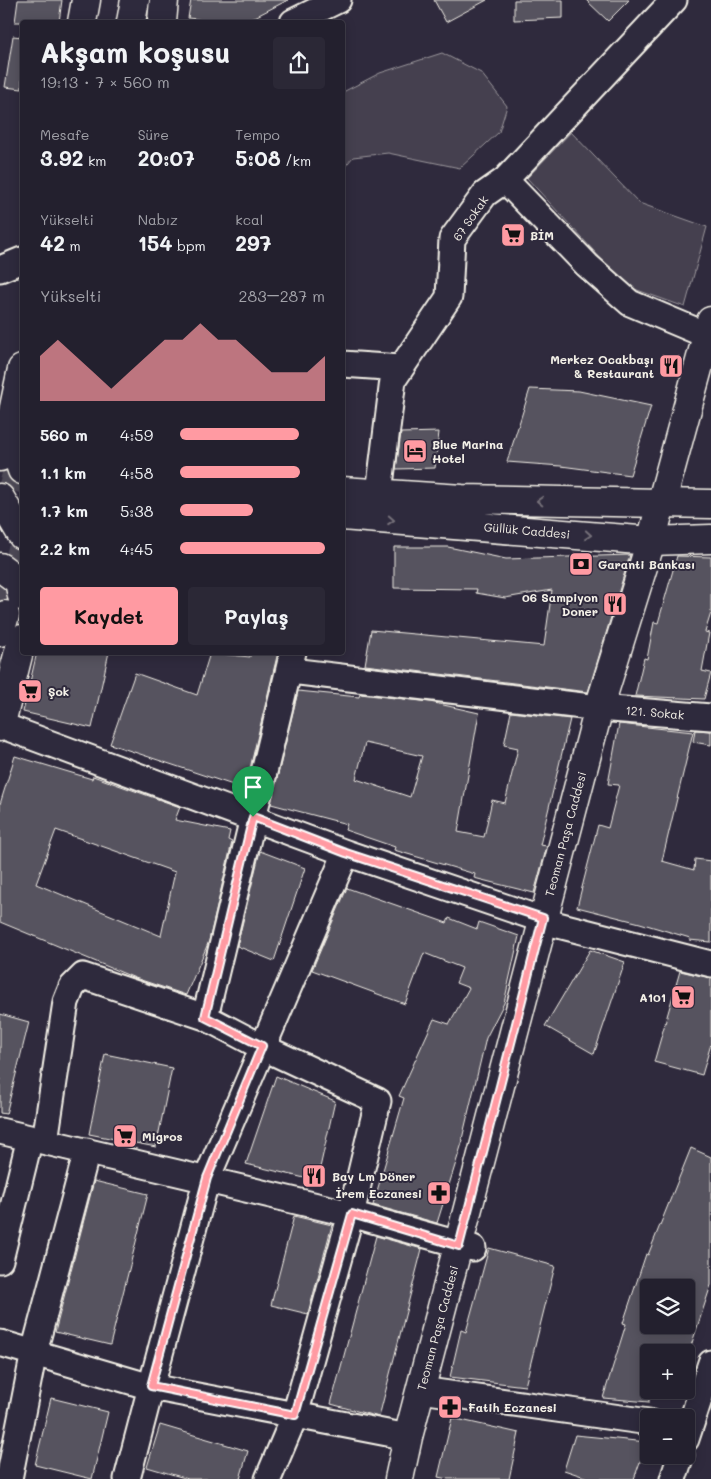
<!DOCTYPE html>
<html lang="tr">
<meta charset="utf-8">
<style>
:root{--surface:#23202e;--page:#2b2836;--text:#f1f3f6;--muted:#a3a3aa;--line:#403e4a;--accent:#ff9aa2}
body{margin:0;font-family:Mali,sans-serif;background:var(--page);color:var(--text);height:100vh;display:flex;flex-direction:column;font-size:19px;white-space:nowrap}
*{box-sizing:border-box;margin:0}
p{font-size:16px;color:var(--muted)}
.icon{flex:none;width:28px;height:28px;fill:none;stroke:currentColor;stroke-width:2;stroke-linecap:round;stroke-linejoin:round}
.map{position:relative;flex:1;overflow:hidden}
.panel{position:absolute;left:20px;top:20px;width:325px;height:635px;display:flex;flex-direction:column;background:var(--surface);border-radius:5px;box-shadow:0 2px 12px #0003,0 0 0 1px var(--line)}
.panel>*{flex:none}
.fabs{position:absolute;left:640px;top:1279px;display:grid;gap:10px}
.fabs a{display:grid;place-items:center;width:55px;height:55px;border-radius:5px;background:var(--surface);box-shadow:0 2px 12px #0003,0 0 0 1px var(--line);font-size:25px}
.pin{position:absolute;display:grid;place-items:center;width:42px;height:42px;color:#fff;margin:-51px -21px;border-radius:50% 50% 50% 0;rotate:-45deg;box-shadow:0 0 5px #0007}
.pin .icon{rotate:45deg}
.round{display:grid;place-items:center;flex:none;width:52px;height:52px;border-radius:5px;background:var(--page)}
.headline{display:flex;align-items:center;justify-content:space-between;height:85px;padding:0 20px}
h1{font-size:28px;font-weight:700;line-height:38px}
.figures{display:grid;grid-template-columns:repeat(3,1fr);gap:8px;height:85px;padding:5px 20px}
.figures div{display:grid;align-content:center}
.figures b{font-size:21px;font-weight:700}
.figures small{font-size:14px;font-weight:400}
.figures p{font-size:14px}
.chart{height:140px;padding:10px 20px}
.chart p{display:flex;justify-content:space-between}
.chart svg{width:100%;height:90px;margin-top:5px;fill:var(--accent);opacity:.7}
.button{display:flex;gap:10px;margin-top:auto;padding:10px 20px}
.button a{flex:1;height:58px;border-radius:5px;background:var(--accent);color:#111;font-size:20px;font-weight:700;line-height:58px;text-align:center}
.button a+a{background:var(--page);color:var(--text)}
ul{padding:0 20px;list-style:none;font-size:16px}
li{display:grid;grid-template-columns:80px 60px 1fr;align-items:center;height:38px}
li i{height:12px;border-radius:6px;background:var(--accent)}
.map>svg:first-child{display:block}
.green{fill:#454050;stroke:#9c989c}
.building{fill:#56525f;stroke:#f4f1e8;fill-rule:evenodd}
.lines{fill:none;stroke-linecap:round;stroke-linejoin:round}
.primary-tunnel{stroke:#4d4857;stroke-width:28;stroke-dasharray:28 14;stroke-linecap:butt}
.minor-casing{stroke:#f4f1e8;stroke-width:29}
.tertiary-casing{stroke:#f4f1e8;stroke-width:31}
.secondary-casing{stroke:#f4f1e8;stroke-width:31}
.primary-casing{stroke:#f4f1e8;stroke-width:31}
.minor{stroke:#2f2a3d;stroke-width:25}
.tertiary{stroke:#2f2a3d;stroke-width:28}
.secondary{stroke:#2f2a3d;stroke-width:28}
.primary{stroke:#2f2a3d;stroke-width:28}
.oneway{stroke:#747079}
.route-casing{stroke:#fff;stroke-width:10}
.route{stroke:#ff9aa2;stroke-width:6}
.labels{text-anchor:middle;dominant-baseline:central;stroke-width:4;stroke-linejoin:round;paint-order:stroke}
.street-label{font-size:12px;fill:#f4f1e8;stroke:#2f2a3d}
.poi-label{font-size:12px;font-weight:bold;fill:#f4f1e8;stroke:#2f2a3d;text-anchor:start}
</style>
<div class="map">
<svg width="711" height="1479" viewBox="0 0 711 1479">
<rect width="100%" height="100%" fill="#2f2a3d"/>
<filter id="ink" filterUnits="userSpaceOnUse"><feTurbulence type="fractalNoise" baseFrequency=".02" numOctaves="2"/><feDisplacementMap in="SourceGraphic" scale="10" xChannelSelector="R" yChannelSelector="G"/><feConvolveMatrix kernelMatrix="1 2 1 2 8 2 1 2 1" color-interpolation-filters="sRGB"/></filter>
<g filter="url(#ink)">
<path class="green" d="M442,53L481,73L507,106L499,132L460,168L388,153L353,157L343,169V92L380,73Z
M571,132L639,203L707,227L685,307L626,286L527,178Z"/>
<path class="building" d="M18,0H62L59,22H15Z
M191,0H288L245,22H220L188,18Z
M434,0H487L446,22Z
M514,0H563V18L514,20Z
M586,0H629L608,21Z
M13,36L22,37V89L5,87Z
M530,389L579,391L651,406L630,475L561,466L507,462Z
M439,432L435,468L396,469L401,433Z
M394,547H448L506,559L630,555L588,692L365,665L371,630L544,646L552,590L505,598L476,593L477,589L394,588Z
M677,556L711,557V613L705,632L709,633L702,671L711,673L704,699L635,696L644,658L647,659L654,622L658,623Z
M37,652H109L92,728L23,712Z
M250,652H278L245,789L110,744L135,673L197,695L210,653L250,657Z
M298,691L359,697L360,694L430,702L479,713L458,832L484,837L492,800L505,803L518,748L504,745L511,712L570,719L540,845L547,846L534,893L474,878L475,874L394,850L395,847L345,830L347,824L271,804ZM365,743L422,756L410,797L356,779Z
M619,724L693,732L662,861L694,870L695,859L711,861V942L689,940L690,938L640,923L577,907L598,825L608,828L619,785L608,784Z
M695,730L711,731V745L693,742Z
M15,756L92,779L93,776L180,807L175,820L230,831L228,840L232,842L209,941L186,995L135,978L0,922V804ZM56,830L175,872L161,936L36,884Z
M260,851L305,868L274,961L237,946Z
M347,888L447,923L449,918L477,929L479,922L519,936L504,1003L486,1038L462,1139L463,1140L437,1223L373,1205L404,1098L399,1096L434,1019L449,1024L469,988L456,983L462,968L424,953L405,1004L312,970Z
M590,950L625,962L594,1054L545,1026Z
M680,971L711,978V1044L702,1075L654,1062Z
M0,1014L29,1022L6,1114L0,1113Z
M105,1054L172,1068L156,1147L89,1134Z
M276,1076L335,1101L317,1181L246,1164Z
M691,1148L711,1157V1285L689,1352H649V1402L603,1398L626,1324L623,1323L646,1254L648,1255ZM649,1288H686V1325H649Z
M94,1181L148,1194L110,1345L55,1332Z
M294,1216L332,1225L308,1314L271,1305Z
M376,1236L422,1249L379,1417L331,1404Z
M489,1248L555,1266L525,1386L450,1377L461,1330L466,1332Z
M51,1398L108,1412L92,1479L35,1465Z
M452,1418L519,1433L509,1479H448L438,1477Z
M160,1425L248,1451L240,1479H188L147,1467Z
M575,1435L647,1442L634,1479H591L564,1470Z"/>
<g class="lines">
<path class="primary-tunnel" d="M0,531L22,454
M5,615L22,549"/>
<defs>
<path id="minor" d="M293,22L338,0
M505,180L587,265L630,303L711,337
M0,269L22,260
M342,364L401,368
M379,493L393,380L449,297L452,239L485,194L505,180L674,0
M291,671L599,708L711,717
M0,725L346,853L558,925L711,964
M205,1017L293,652
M0,1131L351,1214L473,1248
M45,1141L66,1002L72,987L83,976L205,1017L262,1047L378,1101L351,1214L295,1415L268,1479
M0,1260L30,1138
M0,1343L151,1387L207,1178L346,853
M421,1390L649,1422
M686,1439L711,1363
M9,1479L34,1352L87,1151
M127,1479L151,1387L408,1437
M673,1479L681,1455"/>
<path id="tertiary" d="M399,1479L408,1437L599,708L651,541L711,321"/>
<path id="secondary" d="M342,491L462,499L711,504
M342,516L651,541L711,539"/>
<path id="primary" d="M82,22L86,0
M131,22L135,0
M162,22L164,0
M9,431L22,470
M0,457L9,431L22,369
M0,498L22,535
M0,567L19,581L22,596
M0,632L5,615
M0,727L22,639"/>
</defs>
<use href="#minor" class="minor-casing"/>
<use href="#tertiary" class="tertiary-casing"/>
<use href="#secondary" class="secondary-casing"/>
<use href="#primary" class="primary-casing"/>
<use href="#minor" class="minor"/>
<use href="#tertiary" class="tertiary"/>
<use href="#secondary" class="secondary"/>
<use href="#primary" class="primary"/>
</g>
<defs><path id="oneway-chevron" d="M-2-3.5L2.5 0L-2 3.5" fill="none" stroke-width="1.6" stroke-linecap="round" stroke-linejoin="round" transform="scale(1.25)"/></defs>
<g class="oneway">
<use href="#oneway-chevron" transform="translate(540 501) rotate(-178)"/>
<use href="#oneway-chevron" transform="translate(391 520) rotate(4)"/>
<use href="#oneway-chevron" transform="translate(588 535) rotate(5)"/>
</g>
</g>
<g class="lines" filter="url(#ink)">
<defs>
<path id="route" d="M253,817L346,853L543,918L459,1246L352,1214L295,1415L151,1386L207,1178L262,1046L205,1017Z"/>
</defs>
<use href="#route" class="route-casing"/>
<use href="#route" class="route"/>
</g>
<defs>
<symbol id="supermarket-square" viewBox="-11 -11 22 22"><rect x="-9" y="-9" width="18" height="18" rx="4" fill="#ff9aa2" stroke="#2f2a3d"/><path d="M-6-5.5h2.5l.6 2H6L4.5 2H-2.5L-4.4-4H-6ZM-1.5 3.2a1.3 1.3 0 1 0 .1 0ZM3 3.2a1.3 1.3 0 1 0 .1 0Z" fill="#111"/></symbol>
<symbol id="restaurant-square" viewBox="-11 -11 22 22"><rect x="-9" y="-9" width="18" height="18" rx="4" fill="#ff9aa2" stroke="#2f2a3d"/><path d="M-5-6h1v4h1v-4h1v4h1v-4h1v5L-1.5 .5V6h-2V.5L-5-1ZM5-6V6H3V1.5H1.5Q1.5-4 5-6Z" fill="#111"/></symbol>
<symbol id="hotel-square" viewBox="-11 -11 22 22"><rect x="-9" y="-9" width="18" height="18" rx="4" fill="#ff9aa2" stroke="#2f2a3d"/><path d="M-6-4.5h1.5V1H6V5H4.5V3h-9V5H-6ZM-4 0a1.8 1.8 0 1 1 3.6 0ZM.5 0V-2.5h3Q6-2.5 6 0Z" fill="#111"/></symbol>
<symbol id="bank-square" viewBox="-11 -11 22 22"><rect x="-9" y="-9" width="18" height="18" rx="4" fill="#ff9aa2" stroke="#2f2a3d"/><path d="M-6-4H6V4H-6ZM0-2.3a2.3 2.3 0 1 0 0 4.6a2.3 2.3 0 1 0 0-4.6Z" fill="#111"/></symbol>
<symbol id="pharmacy-square" viewBox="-11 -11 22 22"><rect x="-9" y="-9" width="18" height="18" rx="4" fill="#ff9aa2" stroke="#2f2a3d"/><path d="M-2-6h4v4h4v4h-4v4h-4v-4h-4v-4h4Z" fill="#111"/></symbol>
</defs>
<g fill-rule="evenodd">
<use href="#supermarket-square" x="499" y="221" width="28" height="28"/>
<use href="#restaurant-square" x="657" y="352" width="28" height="28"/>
<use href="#hotel-square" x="401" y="437" width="28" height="28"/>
<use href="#bank-square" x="567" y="550" width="28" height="28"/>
<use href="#restaurant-square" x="601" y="590" width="28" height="28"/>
<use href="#supermarket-square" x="16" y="677" width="28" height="28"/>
<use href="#supermarket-square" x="669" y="983" width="28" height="28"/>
<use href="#supermarket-square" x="111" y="1122" width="28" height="28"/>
<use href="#restaurant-square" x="300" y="1162" width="28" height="28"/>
<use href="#pharmacy-square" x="425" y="1179" width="28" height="28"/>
<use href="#pharmacy-square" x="436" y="1393" width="28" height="28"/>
</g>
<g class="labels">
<g class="street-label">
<text transform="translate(470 218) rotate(-55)">67 Sokak</text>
<text transform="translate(527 530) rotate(5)">Güllük Caddesi</text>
<text transform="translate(655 712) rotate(5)">121. Sokak</text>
<text transform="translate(565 834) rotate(-75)">Teoman Paşa Caddesi</text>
<text transform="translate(437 1328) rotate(-75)">Teoman Paşa Caddesi</text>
</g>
<g class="poi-label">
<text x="530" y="235">BİM</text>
<text x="654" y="359" text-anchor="end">Merkez Ocakbaşı<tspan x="654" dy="14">&amp; Restaurant</tspan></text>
<text x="432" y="444">Blue Marina<tspan x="432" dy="14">Hotel</tspan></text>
<text x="598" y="564">Garanti Bankası</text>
<text x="598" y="597" text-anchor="end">06 Sampiyon<tspan x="598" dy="14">Doner</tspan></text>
<text x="48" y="691">Şok</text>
<text x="666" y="997" text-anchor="end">A101</text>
<text x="142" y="1136">Migros</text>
<text x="332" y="1176">Bay Lm Döner</text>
<text x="422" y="1193" text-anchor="end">İrem Eczanesi</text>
<text x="468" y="1407">Fatih Eczanesi</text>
</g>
</g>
</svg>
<div class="fabs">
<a><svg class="icon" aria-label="layers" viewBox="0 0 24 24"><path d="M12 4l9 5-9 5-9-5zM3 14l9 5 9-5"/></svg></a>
<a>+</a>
<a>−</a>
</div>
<div class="pin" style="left:253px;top:817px;background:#1e9e55"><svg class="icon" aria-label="arrive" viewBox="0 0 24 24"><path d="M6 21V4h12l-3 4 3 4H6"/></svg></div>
<section class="panel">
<div class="headline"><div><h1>Akşam koşusu</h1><p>19:13 · 7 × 560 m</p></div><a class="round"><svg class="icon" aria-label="share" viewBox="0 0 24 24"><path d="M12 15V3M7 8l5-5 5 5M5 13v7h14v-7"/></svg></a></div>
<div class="figures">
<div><p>Mesafe</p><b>3.92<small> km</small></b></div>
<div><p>Süre</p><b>20:07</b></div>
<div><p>Tempo</p><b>5:08<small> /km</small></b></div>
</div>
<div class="figures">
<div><p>Yükselti</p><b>42<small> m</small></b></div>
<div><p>Nabız</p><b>154<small> bpm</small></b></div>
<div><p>kcal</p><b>297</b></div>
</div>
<div class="chart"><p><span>Yükselti</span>283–287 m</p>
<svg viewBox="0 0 160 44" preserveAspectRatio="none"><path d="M0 44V22L10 14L20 22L30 30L40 38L50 30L60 22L70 14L80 14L90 6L100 14L110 14L120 22L130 30L140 30L150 30L160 22V44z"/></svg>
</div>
<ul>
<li><b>560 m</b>4:59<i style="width:82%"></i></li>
<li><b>1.1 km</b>4:58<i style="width:83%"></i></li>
<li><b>1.7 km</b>5:38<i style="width:50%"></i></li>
<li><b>2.2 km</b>4:45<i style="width:100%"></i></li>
</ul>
<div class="button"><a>Kaydet</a><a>Paylaş</a></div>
</section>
</div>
